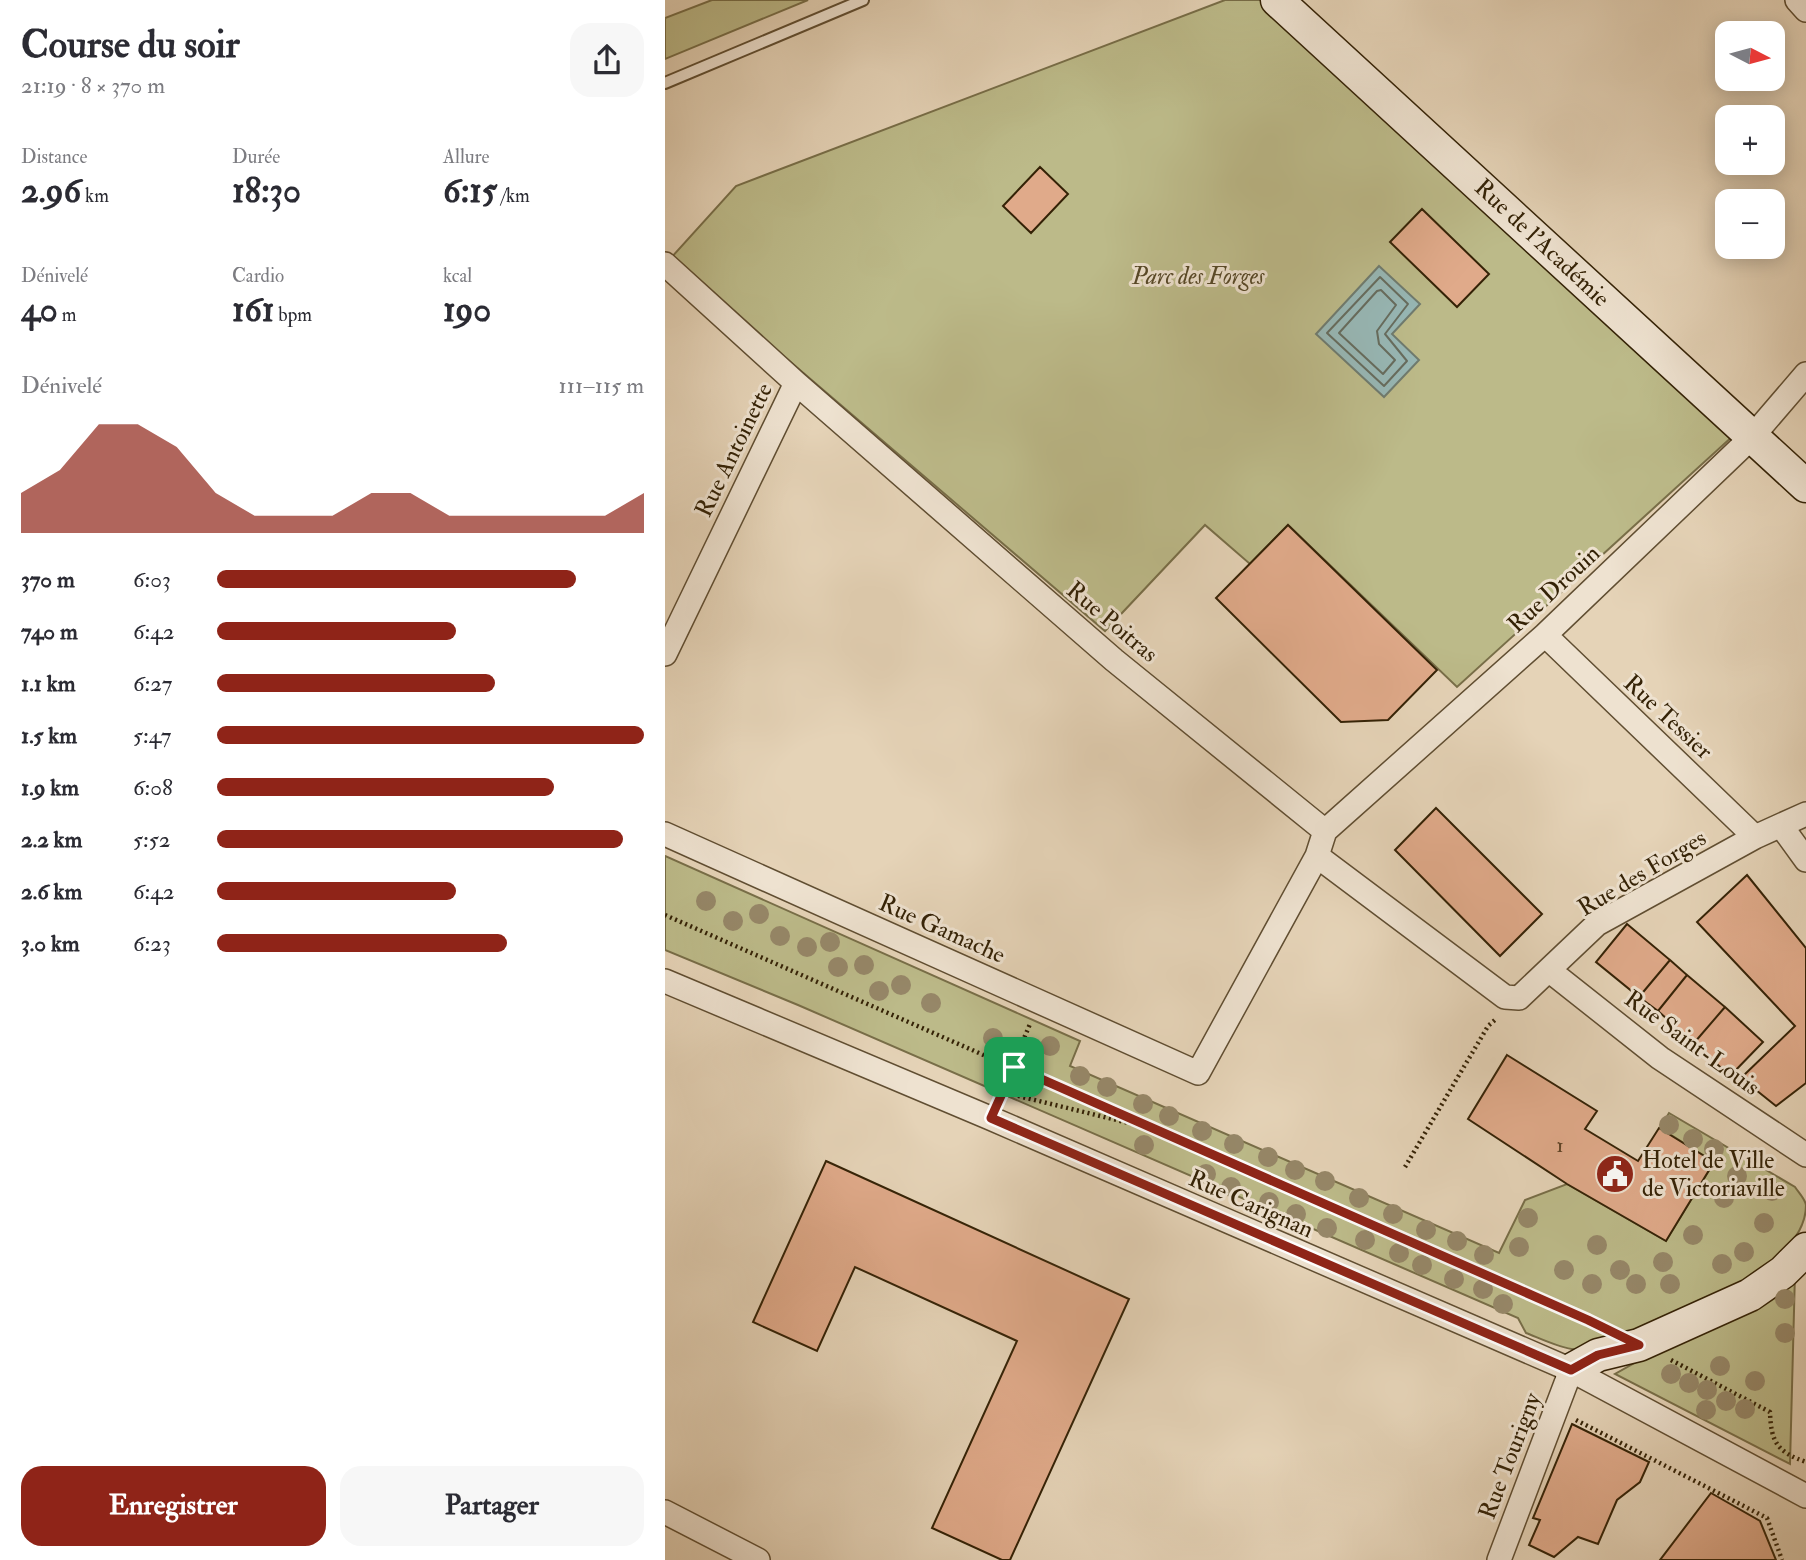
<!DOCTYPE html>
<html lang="fr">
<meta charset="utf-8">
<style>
:root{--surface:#fff;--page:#f7f7f7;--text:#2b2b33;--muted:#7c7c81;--accent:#8f2418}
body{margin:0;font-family:"IM FELL Double Pica",serif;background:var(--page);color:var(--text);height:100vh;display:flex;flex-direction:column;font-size:26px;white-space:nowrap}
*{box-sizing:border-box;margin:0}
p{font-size:23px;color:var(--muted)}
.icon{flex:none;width:38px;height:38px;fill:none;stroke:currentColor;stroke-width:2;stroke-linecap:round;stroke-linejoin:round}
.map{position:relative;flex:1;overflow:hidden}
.panel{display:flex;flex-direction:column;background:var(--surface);width:665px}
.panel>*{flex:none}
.needle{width:46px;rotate:96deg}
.fabs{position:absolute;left:1050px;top:21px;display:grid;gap:14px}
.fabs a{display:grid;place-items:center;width:70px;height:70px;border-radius:14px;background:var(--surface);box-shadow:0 4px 18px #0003;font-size:35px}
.pin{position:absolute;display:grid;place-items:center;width:60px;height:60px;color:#fff;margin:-30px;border-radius:14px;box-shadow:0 4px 10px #0006}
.round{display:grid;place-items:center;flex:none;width:74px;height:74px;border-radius:21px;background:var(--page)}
.headline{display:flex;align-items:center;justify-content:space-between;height:119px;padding:0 21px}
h1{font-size:38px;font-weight:800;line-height:52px}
.stats{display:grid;grid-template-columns:repeat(3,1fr);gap:10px;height:119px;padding:7px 21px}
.stats div{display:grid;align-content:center}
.stats b{font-size:35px;font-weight:800}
.stats small{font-size:19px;font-weight:400}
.stats p{font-size:19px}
.chart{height:196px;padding:14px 21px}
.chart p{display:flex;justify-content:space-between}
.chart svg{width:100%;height:126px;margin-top:7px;fill:var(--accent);opacity:.7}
.button{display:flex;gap:14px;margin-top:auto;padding:14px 21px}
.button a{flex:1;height:80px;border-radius:21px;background:var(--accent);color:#fff;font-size:28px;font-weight:800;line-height:80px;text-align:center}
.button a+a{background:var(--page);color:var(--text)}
ul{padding:0 21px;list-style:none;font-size:23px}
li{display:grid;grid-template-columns:112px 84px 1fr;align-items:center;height:52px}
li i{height:18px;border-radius:9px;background:var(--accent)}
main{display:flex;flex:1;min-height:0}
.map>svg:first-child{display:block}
.green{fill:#bcba89;stroke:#786e48;stroke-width:2}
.water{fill:#97b7b5;stroke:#6f7b6f;stroke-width:2}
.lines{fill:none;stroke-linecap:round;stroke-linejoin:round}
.shore{stroke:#666c5e;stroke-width:2}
.building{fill:#e0aa8a;stroke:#342206;stroke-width:2}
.lane-casing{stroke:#604e32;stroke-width:14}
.street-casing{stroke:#604e32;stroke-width:26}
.secondary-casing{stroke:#342206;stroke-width:35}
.path{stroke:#342206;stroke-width:4.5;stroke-dasharray:2 3.5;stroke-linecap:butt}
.lane{stroke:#eee2d0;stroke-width:10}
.street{stroke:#eee2d0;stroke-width:23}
.secondary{stroke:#eee2d0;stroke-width:32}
.tree{fill:#968768}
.route-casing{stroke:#fff;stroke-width:14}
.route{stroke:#8f2418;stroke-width:9}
.labels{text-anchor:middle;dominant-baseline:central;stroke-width:6;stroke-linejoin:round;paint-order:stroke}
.number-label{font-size:21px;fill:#5f4427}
.street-label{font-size:24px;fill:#342206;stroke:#eee2d0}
.park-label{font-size:24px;font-style:italic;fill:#564827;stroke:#eee2d0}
.poi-label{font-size:24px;fill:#342206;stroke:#eee2d0;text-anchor:start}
</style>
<main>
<section class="panel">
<div class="headline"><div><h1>Course du soir</h1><p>21:19 · 8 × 370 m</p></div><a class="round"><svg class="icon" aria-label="share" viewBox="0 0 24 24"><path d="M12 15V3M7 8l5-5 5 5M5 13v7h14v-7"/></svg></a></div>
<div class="stats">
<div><p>Distance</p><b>2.96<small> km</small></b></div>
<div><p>Durée</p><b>18:30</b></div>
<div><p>Allure</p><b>6:15<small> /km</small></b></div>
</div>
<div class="stats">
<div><p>Dénivelé</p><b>40<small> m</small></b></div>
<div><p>Cardio</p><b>161<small> bpm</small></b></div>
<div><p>kcal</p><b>190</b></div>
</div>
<div class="chart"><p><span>Dénivelé</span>111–115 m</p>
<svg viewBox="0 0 160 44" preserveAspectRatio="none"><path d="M0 44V30L10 22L20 6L30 6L40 14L50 30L60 38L70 38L80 38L90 30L100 30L110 38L120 38L130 38L140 38L150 38L160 30V44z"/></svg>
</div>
<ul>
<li><b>370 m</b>6:03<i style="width:84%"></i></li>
<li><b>740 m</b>6:42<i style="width:56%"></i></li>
<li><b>1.1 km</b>6:27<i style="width:65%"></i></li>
<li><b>1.5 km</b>5:47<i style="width:100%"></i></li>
<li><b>1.9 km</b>6:08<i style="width:79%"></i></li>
<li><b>2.2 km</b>5:52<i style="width:95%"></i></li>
<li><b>2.6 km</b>6:42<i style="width:56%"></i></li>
<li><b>3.0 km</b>6:23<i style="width:68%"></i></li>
</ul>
<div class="button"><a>Enregistrer</a><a>Partager</a></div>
</section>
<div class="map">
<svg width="1141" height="1560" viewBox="0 0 1141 1560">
<rect width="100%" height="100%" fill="#e5d3b7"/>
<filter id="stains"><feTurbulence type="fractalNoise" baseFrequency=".00286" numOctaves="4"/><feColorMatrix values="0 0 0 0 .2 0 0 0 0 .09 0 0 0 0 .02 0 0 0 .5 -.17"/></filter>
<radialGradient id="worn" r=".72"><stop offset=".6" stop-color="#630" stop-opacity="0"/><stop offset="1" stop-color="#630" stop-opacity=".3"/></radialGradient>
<path class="green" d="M47,0H143L0,59V18Z
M560,0H604L1069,435L792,687L623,525L585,564L540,525L440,631L5,259L71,186Z
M0,856L415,1041L405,1066L834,1253L860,1200L902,1184L1001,1241L1049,1162L995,1128L1004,1113L1130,1187C1134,1193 1140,1199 1141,1205C1141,1271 1005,1319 958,1334C943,1339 927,1346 911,1349C901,1351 872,1337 861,1333L853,1318L133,1005L0,950Z
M1130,1273L1125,1464L950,1374Z"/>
<path class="water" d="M714,266L755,304L727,334L754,360L719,397L651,334Z"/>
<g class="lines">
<path class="shore" d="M715,277L743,304L720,334L742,361L719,386L662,333Z
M716,290L731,305L712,331L714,344L730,360L718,374L674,333L712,291Z"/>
</g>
<path class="building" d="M375,167L403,194L366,233L338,206Z
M757,209L824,274L792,307L725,242Z
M623,525L772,670L723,720L676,722L551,598Z
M771,808L877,914L835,956L730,850Z
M1082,875L1141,948V1083L1111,1106L1076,1078L1130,1026L1032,922Z
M962,924L1005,960L974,997L931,962Z
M1005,960L1022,975L993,1011L974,997Z
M1022,975L1060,1007L1029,1043L993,1011Z
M1060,1007L1098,1042L1065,1076L1029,1043Z
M842,1055L932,1111L920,1129L973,1161L994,1128L1049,1162L1001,1241L902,1184L803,1119Z
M161,1161L464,1299L345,1560H337L267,1528L352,1341L190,1267L152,1351L88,1322Z
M907,1424L984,1462L975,1482L952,1500L933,1544L913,1537L889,1557L864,1545L875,1520L868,1518Z
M1046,1493L1095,1521L1111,1560H995Z"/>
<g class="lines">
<defs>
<path id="lane" d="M0,83L198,0"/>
<path id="street" d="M1132,0L1141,10
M0,264L131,383L449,660L660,831L652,856L840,997L854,998L932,924L1090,837L1141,814
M880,635L1090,837
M0,654L131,383
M1117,827L1141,860
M660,831L880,635L1087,437L1141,374
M0,834L533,1073L652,856
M885,971L995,1058L1141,1155
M0,981L325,1118L906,1370L1141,1496
M0,1512L93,1560
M834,1560L906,1370"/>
<path id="secondary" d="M612,0L1141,486
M906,1370L933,1355L974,1345L1085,1295L1118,1272L1141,1249"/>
</defs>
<use href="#lane" class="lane-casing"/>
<use href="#street" class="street-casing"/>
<use href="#secondary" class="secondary-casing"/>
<path class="path" d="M0,915L935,1326
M337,1092L472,1125
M336,1093L365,1024
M740,1167L823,1026L831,1019
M1006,1360L1105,1412C1106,1442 1112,1452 1141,1462
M911,1420L1102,1518L1117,1560"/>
<use href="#lane" class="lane"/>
<use href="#street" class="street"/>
<use href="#secondary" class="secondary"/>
</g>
<g class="tree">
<circle cx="41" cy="901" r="10"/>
<circle cx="94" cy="914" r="10"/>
<circle cx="68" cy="921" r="10"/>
<circle cx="115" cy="936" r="10"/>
<circle cx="165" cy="942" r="10"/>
<circle cx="142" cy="947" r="10"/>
<circle cx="199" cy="965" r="10"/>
<circle cx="173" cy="967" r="10"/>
<circle cx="236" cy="985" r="10"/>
<circle cx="214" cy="991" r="10"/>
<circle cx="266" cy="1003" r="10"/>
<circle cx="328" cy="1038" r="10"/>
<circle cx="385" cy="1046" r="10"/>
<circle cx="415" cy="1076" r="10"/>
<circle cx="442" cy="1087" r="10"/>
<circle cx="478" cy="1104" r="10"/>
<circle cx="504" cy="1116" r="10"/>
<circle cx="1004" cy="1125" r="10"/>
<circle cx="537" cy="1131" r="10"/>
<circle cx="1028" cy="1139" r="10"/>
<circle cx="569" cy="1144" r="10"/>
<circle cx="479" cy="1145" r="10"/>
<circle cx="1049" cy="1149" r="10"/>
<circle cx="603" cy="1157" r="10"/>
<circle cx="630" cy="1170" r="10"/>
<circle cx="541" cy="1174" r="10"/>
<circle cx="1072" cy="1176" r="10"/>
<circle cx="660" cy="1181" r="10"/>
<circle cx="566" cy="1187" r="10"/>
<circle cx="1107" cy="1191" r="10"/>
<circle cx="694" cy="1198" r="10"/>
<circle cx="1059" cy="1198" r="10"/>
<circle cx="604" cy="1202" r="10"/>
<circle cx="631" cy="1214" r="10"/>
<circle cx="728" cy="1214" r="10"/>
<circle cx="863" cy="1218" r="10"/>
<circle cx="1099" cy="1223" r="10"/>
<circle cx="662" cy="1228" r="10"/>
<circle cx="761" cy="1230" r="10"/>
<circle cx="1028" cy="1235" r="10"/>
<circle cx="700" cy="1240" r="10"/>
<circle cx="792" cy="1241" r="10"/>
<circle cx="932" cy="1245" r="10"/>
<circle cx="854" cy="1247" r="10"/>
<circle cx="1079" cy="1252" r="10"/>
<circle cx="734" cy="1253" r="10"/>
<circle cx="819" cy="1255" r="10"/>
<circle cx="998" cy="1262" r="10"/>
<circle cx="1057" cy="1264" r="10"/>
<circle cx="757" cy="1265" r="10"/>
<circle cx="899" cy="1270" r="10"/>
<circle cx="955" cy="1270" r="10"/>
<circle cx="789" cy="1279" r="10"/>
<circle cx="927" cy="1284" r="10"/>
<circle cx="971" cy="1284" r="10"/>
<circle cx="1005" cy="1284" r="10"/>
<circle cx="818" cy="1289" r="10"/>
<circle cx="1120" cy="1299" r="10"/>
<circle cx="838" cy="1304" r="10"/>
<circle cx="1120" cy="1333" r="10"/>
<circle cx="1055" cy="1366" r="10"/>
<circle cx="1006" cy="1374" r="10"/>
<circle cx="1090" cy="1381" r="10"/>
<circle cx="1024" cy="1383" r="10"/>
<circle cx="1042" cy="1390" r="10"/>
<circle cx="1061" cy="1401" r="10"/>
<circle cx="1080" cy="1409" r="10"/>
<circle cx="1041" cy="1410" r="10"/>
</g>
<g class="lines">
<defs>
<path id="route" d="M349,1067L923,1320L974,1345L933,1355L906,1370L326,1118Z"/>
</defs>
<use href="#route" class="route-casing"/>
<use href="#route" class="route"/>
</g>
<defs>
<symbol id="civic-disc" viewBox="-11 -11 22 22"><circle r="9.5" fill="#8f2418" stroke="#eee2d0"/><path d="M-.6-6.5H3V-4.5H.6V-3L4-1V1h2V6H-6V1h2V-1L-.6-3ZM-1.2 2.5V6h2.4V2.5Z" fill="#fff"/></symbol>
</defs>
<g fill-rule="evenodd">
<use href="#civic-disc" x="928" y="1152" width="44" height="44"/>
</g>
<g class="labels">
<g class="number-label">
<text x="895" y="1145">1</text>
</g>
<g class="street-label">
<text transform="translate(877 243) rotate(43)">Rue de l'Académie</text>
<text transform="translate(69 450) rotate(-64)">Rue Antoinette</text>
<text transform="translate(889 589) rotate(-43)">Rue Drouin</text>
<text transform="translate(447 622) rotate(40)">Rue Poitras</text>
<text transform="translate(1003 717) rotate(43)">Rue Tessier</text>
<text transform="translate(977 873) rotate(-31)">Rue des Forges</text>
<text transform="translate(277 929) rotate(24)">Rue Gamache</text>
<text transform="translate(1027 1043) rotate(36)">Rue Saint-Louis</text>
<text transform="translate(586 1204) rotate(24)">Rue Carignan</text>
<text transform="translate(845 1456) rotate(-69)">Rue Tourigny</text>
</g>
<g class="park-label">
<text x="533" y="276">Parc des Forges</text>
</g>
<g class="poi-label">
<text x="977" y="1160">Hotel de Ville<tspan x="977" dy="28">de Victoriaville</tspan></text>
</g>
</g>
<rect width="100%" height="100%" filter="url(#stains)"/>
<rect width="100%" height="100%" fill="url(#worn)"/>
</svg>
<div class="fabs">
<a><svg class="needle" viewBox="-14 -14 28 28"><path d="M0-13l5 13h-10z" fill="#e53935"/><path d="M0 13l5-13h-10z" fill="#7c7c81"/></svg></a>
<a>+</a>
<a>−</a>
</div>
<div class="pin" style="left:349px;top:1067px;background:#1e9e55"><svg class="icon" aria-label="arrive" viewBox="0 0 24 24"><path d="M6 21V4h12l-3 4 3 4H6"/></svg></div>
</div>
</main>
